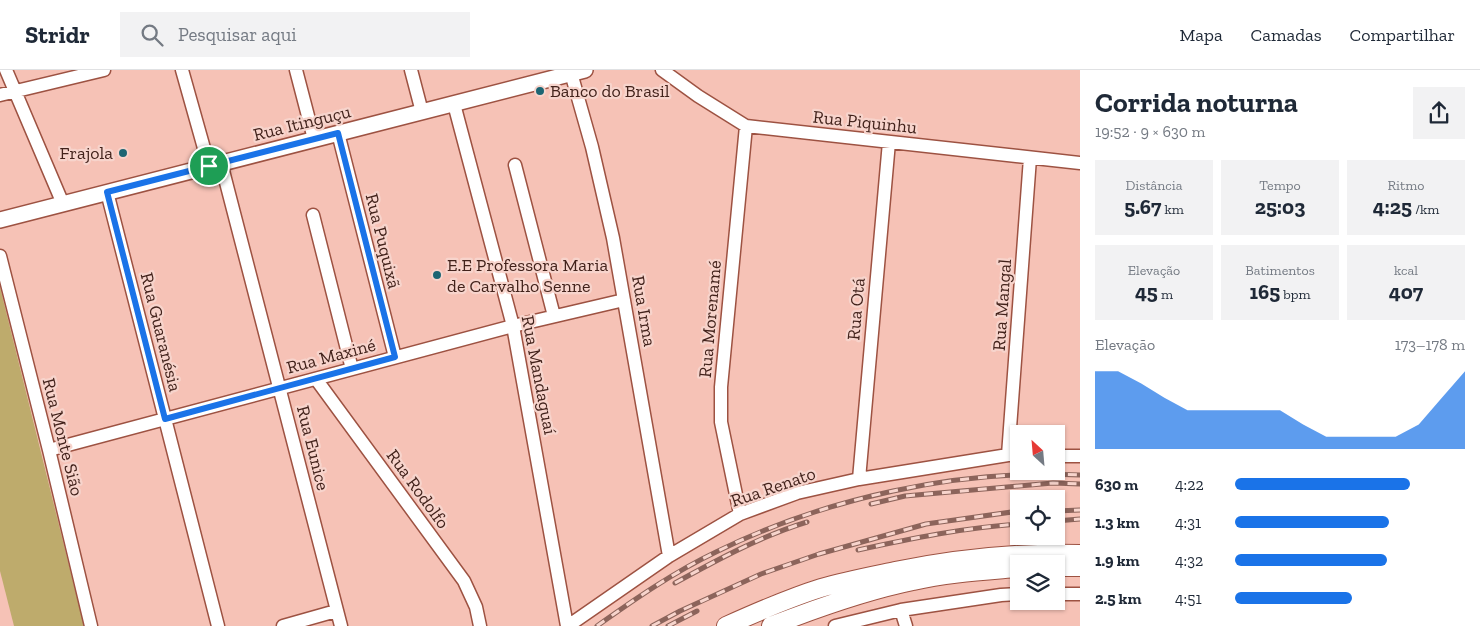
<!DOCTYPE html>
<html lang="pt">
<meta charset="utf-8">
<style>
:root{--surface:#fff;--page:#f2f2f3;--text:#1f2937;--muted:#747a83;--line:#e0e1e3;--accent:#1a73e8}
body{margin:0;font-family:"Zilla Slab",serif;background:var(--page);color:var(--text);height:100vh;display:flex;flex-direction:column;font-size:19px;white-space:nowrap}
*{box-sizing:border-box;margin:0}
p{font-size:16px;color:var(--muted)}
.icon{flex:none;width:28px;height:28px;fill:none;stroke:currentColor;stroke-width:2;stroke-linecap:round;stroke-linejoin:round}
.map{position:relative;flex:1;overflow:hidden}
.side{display:flex;flex-direction:column;background:var(--surface);width:400px}
.side>*{flex:none}
.needle{width:32px;rotate:334deg}
.fabs{position:absolute;left:1010px;top:355px;display:grid;gap:10px}
.fabs a{display:grid;place-items:center;width:55px;height:55px;border-radius:0px;background:var(--surface);box-shadow:0 1px 4px #0004;font-size:25px}
.pin{position:absolute;display:grid;place-items:center;width:42px;height:42px;color:#fff;margin:-21px;border:2px solid #fff;border-radius:50%;box-shadow:0 1px 5px #0007}
.round{display:grid;place-items:center;flex:none;width:52px;height:52px;border-radius:0px;background:var(--page)}
.overview{display:flex;align-items:center;justify-content:space-between;height:85px;padding:0 15px}
h1{font-size:28px;font-weight:800;line-height:38px}
.figures{display:grid;grid-template-columns:repeat(3,1fr);gap:8px;height:85px;padding:5px 15px}
.figures div{display:grid;align-content:center;border-radius:0px;background:var(--page);text-align:center}
.figures b{font-size:21px;font-weight:800}
.figures small{font-size:14px;font-weight:400}
.figures p{font-size:14px}
.chart{height:140px;padding:10px 15px}
.chart p{display:flex;justify-content:space-between}
.chart svg{width:100%;height:90px;margin-top:5px;fill:var(--accent);opacity:.7}
ul{padding:0 15px;list-style:none;font-size:16px}
li{display:grid;grid-template-columns:80px 60px 1fr;align-items:center;height:38px}
li i{height:12px;border-radius:6px;background:var(--accent)}
header{display:flex;align-items:center;gap:30px;box-sizing:border-box;height:70px;padding:0 25px;background:var(--surface);border-bottom:1px solid var(--line)}
header strong{font-size:24px}
nav{display:flex;gap:28px;margin-inline-start:auto;font-size:18px}
.search{width:350px;height:45px;background:var(--page);display:flex;align-items:center;gap:12px;box-sizing:border-box;padding:0 18px;border-radius:0px;color:var(--muted);font-size:19px}
main{display:flex;flex:1;min-height:0}
.map>svg:first-child{display:block}
.green{fill:#beab6c}
.lines{fill:none;stroke-linecap:round;stroke-linejoin:round}
.minor-casing{stroke:#9d5242;stroke-width:15}
.major-casing{stroke:#9d5242;stroke-width:18}
.highway-casing{stroke:#9d5242;stroke-width:20}
.minor{stroke:#fff;stroke-width:12}
.major{stroke:#fff;stroke-width:15}
.highway{stroke:#fff;stroke-width:18}
.rail-casing{stroke:#8c645b;stroke-width:5}
.rail{stroke:#f7d4cc;stroke-width:3;stroke-dasharray:9;stroke-linecap:butt}
.route-casing{stroke:#fff;stroke-width:10}
.route{stroke:#1a73e8;stroke-width:6}
.poi-dot{fill:#1c6573;stroke:#f7d4cc;stroke-width:2}
.labels{text-anchor:middle;dominant-baseline:central;stroke-width:4.5;stroke-linejoin:round;paint-order:stroke}
.poi-label{font-size:18px;fill:#42221b;stroke:#f7d4cc;text-anchor:start}
.street-label{font-size:18px;fill:#42221b;stroke:#f7d4cc}
</style>
<header>
<strong>Stridr</strong>
<div class="search"><svg class="icon" aria-label="search" viewBox="0 0 24 24"><circle cx="10" cy="10" r="6"/><path d="M15 15l6 6"/></svg>Pesquisar aqui</div>
<nav><a>Mapa</a><a>Camadas</a><a>Compartilhar</a></nav>
</header>
<main>
<div class="map">
<svg width="1080" height="556" viewBox="0 0 1080 556">
<rect width="100%" height="100%" fill="#f6c2b6"/>
<path class="green" d="M0,217L84,556H14L0,501Z"/>
<g class="lines">
<defs>
<path id="minor" d="M6,0L63,134
M182,0L209,96
M296,0L314,69
M411,0L422,42
M662,0L698,26L746,56L1080,93
M571,3L592,77L613,168L669,486
M0,25L104,0
M454,34L513,256L567,556
M338,63L395,287
M221,93L341,556
M515,95L554,246
M107,122L218,556
M313,145L352,299
M0,186L49,380L91,556
M316,309L464,511L476,537L480,556
M49,380L513,256L624,230
M1008,385L1030,88
M1056,386H1080
M859,409L889,72
M740,444L721,352V317L746,56
M1056,524H1080
M901,540L906,556
M283,556L336,541
M568,556L669,486L740,444L797,423L859,409L1008,385H1019
M835,556L901,540L1001,525L1019,524"/>
<path id="major" d="M0,150L585,0"/>
<path id="highway" d="M1056,497H1080
M726,556C757,542 789,528 821,518C845,511 871,506 895,501C956,489 1018,482 1080,484
M771,556C817,538 864,521 913,511C947,503 984,501 1019,498"/>
</defs>
<use href="#minor" class="minor-casing"/>
<use href="#major" class="major-casing"/>
<use href="#highway" class="highway-casing"/>
<use href="#minor" class="minor"/>
<use href="#major" class="major"/>
<use href="#highway" class="highway"/>
<defs>
<path id="rail" d="M871,434L905,426L1053,413L1080,414
M1056,441L1080,440
M1056,451L1080,449
M858,480C913,468 963,458 1019,454
M675,513C717,490 761,466 807,452
M597,556C635,529 674,502 716,482C825,428 958,399 1080,405
M652,556L680,541L761,504L819,484L926,454L1019,441
M668,556L697,541"/>
</defs>
<use href="#rail" class="rail-casing"/>
<use href="#rail" class="rail"/>
</g>
<g class="lines">
<defs>
<path id="route" d="M338,63L395,287L165,349L107,122Z"/>
</defs>
<use href="#route" class="route-casing"/>
<use href="#route" class="route"/>
</g>
<g class="poi-dot">
<circle cx="540" cy="21" r="5"/>
<circle cx="123" cy="83" r="5"/>
<circle cx="437" cy="205" r="5"/>
</g>
<g class="labels">
<g class="poi-label">
<text x="550" y="21">Banco do Brasil</text>
<text x="113" y="83" text-anchor="end">Frajola</text>
<text x="447" y="195">E.E Professora Maria<tspan x="447" dy="21">de Carvalho Senne</tspan></text>
</g>
<g class="street-label">
<text transform="translate(865 52) rotate(6)">Rua Piquinhu</text>
<text transform="translate(302 53) rotate(-14)">Rua Itinguçu</text>
<text transform="translate(383 171) rotate(76)">Rua Puquixã</text>
<text transform="translate(1002 235) rotate(-86)">Rua Mangal</text>
<text transform="translate(856 239) rotate(-85)">Rua Otá</text>
<text transform="translate(644 241) rotate(80)">Rua Irma</text>
<text transform="translate(710 249) rotate(-85)">Rua Morenamé</text>
<text transform="translate(161 262) rotate(76)">Rua Guaranésia</text>
<text transform="translate(331 286) rotate(-15)">Rua Maxiné</text>
<text transform="translate(539 305) rotate(79)">Rua Mandaguaí</text>
<text transform="translate(63 367) rotate(76)">Rua Monte Sião</text>
<text transform="translate(313 378) rotate(76)">Rua Eunice</text>
<text transform="translate(773 417) rotate(-19)">Rua Renato</text>
<text transform="translate(418 419) rotate(54)">Rua Rodolfo</text>
</g>
</g>
</svg>
<div class="fabs">
<a><svg class="needle" viewBox="-14 -14 28 28"><path d="M0-13l5 13h-10z" fill="#e53935"/><path d="M0 13l5-13h-10z" fill="#747a83"/></svg></a>
<a><svg class="icon" aria-label="locate" viewBox="0 0 24 24"><circle cx="12" cy="12" r="6"/><path d="M12 2v4M12 18v4M2 12h4M18 12h4"/></svg></a>
<a><svg class="icon" aria-label="layers" viewBox="0 0 24 24"><path d="M12 4l9 5-9 5-9-5zM3 14l9 5 9-5"/></svg></a>
</div>
<div class="pin" style="left:209px;top:96px;background:#1e9e55"><svg class="icon" aria-label="arrive" viewBox="0 0 24 24"><path d="M6 21V4h12l-3 4 3 4H6"/></svg></div>
</div>
<section class="side">
<div class="overview"><div><h1>Corrida noturna</h1><p>19:52 · 9 × 630 m</p></div><a class="round"><svg class="icon" aria-label="share" viewBox="0 0 24 24"><path d="M12 15V3M7 8l5-5 5 5M5 13v7h14v-7"/></svg></a></div>
<div class="figures">
<div><p>Distância</p><b>5.67<small> km</small></b></div>
<div><p>Tempo</p><b>25:03</b></div>
<div><p>Ritmo</p><b>4:25<small> /km</small></b></div>
</div>
<div class="figures">
<div><p>Elevação</p><b>45<small> m</small></b></div>
<div><p>Batimentos</p><b>165<small> bpm</small></b></div>
<div><p>kcal</p><b>407</b></div>
</div>
<div class="chart"><p><span>Elevação</span>173–178 m</p>
<svg viewBox="0 0 160 44" preserveAspectRatio="none"><path d="M0 44V6L10 6L20 12L30 19L40 25L50 25L60 25L70 25L80 25L90 32L100 38L110 38L120 38L130 38L140 32L150 19L160 6V44z"/></svg>
</div>
<ul>
<li><b>630 m</b>4:22<i style="width:76%"></i></li>
<li><b>1.3 km</b>4:31<i style="width:67%"></i></li>
<li><b>1.9 km</b>4:32<i style="width:66%"></i></li>
<li><b>2.5 km</b>4:51<i style="width:51%"></i></li>
</ul>
</section>
</main>
